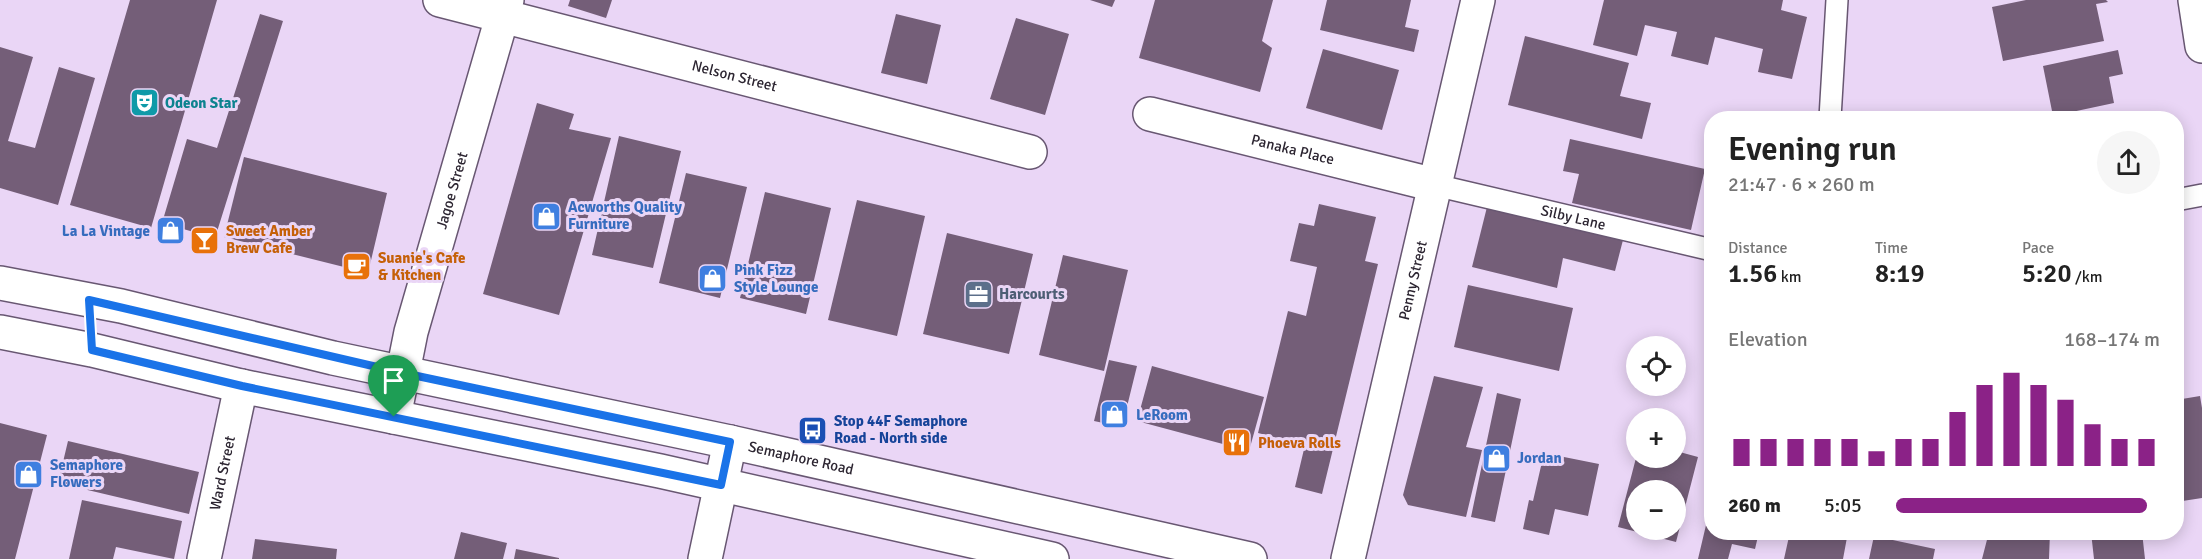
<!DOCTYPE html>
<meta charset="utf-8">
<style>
:root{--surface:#fff;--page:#f6f6f6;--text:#222;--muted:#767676;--accent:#8b2287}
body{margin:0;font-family:Signika,sans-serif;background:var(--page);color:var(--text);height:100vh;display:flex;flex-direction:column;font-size:22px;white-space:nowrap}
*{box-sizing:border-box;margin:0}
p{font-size:20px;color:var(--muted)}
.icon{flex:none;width:33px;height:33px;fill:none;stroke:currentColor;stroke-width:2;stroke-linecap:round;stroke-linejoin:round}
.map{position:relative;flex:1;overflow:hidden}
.sheet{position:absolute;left:1704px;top:111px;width:480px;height:429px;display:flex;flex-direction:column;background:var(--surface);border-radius:24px;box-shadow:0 3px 15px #0003}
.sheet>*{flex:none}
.tools{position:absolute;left:1626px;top:336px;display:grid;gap:12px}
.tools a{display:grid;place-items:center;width:60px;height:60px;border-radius:50%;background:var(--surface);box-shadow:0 3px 15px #0003;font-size:30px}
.pin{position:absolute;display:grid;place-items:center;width:51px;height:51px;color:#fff;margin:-62px -26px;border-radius:50% 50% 50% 0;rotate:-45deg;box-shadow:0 0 6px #0007}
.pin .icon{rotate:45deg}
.round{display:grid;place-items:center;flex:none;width:63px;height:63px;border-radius:32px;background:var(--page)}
.summary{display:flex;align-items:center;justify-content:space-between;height:102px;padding:0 24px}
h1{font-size:33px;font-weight:600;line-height:45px}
.stats{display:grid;grid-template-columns:repeat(3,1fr);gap:9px;height:102px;padding:6px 24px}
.stats div{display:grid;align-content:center}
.stats b{font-size:26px;font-weight:600}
.stats small{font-size:16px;font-weight:400}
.stats p{font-size:16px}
.chart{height:168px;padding:12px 24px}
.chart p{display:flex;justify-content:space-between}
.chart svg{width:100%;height:108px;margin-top:6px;stroke:var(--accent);stroke-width:6}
ul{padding:0 24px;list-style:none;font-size:20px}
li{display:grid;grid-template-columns:96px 72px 1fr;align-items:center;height:45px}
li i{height:15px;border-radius:8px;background:var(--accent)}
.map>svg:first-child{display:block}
.building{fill:#745e78;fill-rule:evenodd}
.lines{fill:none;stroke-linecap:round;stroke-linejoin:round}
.service-casing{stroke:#685772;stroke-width:24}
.minor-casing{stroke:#685772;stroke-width:36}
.tertiary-casing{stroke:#685772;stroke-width:36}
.secondary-casing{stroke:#685772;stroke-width:36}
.service{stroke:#fff;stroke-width:21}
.minor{stroke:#fff;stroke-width:33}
.tertiary{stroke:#fff;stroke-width:33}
.secondary{stroke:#fff;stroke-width:33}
.route-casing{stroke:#fff;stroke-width:12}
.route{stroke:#1a73e8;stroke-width:8}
.labels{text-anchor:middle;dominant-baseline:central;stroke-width:6;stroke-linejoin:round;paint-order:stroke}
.street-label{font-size:15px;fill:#2c2531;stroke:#ead6f6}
.culture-label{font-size:15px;font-weight:bold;fill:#0d838f;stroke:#ead6f6;text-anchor:start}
.shop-label{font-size:15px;font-weight:bold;fill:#366cbe;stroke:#ead6f6;text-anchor:start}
.food-label{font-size:15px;font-weight:bold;fill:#c56008;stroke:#ead6f6;text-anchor:start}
.service-label{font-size:15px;font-weight:bold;fill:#4e5e75;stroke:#ead6f6;text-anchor:start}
.transit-label{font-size:15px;font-weight:bold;fill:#164399;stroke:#ead6f6;text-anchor:start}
</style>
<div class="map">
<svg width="2202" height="559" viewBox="0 0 2202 559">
<rect width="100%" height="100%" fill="#ead6f6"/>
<path class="building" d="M130,0H217L151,228L70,205Z
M570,0H612L606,18L568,6Z
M1090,0H1115L1112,7Z
M1155,0H1273L1262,41L1272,48L1260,92L1139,58Z
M1327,0H1411L1405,27L1419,30L1414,52L1320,30Z
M1604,0H1783L1781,10L1807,17L1792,79L1758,72L1763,49L1715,37L1708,65L1671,56L1677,32L1645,25L1637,56L1593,45Z
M2026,0H2106L2108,2L2096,4L2104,41L2003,61L1992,7Z
M260,14L283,21L215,238L162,223L187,139L217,148Z
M896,14L941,25L927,84L881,73Z
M1016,18L1069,34L1045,115L990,99Z
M1525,36L1629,63L1620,96L1651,103L1642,139L1508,105Z
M0,47L33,57L8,141L35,148L59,67L95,78L58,205L0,188Z
M1323,49L1399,70L1382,130L1306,108Z
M2118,50L2123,74L2109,77L2114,103L2053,116L2043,66Z
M537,103L574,114L569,129L611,138L559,315L483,294Z
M619,136L681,151L653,268L592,255Z
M1570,139L1705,169L1691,230L1572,203L1579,174L1563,171Z
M244,157L387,193L368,273L224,237Z
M686,173L747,187L720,298L659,283Z
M765,192L831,208L806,314L740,298Z
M857,200L925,216L897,336L828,320Z
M1319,204L1376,217L1365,261L1378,264L1322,494L1295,487L1305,445L1258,433L1288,311L1306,316L1317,267L1290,261L1299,223L1314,226Z
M1487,207L1623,240L1615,271L1563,258L1557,288L1472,267Z
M947,233L1033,254L1009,354L923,334Z
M1063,255L1128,270L1104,371L1039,355Z
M1468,285L1573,308L1559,371L1454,347Z
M1109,360L1137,366L1122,427L1094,421Z
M1152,366L1264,397L1249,451L1137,421Z
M1434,376L1483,387L1466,447L1482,450L1466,517L1408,505L1403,495Z
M1497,393L1521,399L1495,522L1471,517Z
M2200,396L2202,408V498L2176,502V400Z
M0,423L47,435L15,559H0Z
M68,441L199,472L189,514L58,483Z
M1676,451L1698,457L1676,542L1618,527L1636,458H1676ZM1636,490H1676V530H1636Z
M1544,453L1599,464L1588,516L1555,509L1549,535L1523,529L1529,500L1533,501Z
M82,500L182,521L174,559L116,547L113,559H69Z
M1711,504L1712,532H1759L1755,549L1732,544L1728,559H1698Z
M461,532L507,543L503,559H454Z
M1790,532H1848L1843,559H1784Z
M1989,532H2050L2049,559H1982Z
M2091,532H2142L2145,559H2094Z
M1874,536L1935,549L1933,559H1869Z
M255,539L337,549L336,559H252Z
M516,549L559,558V559H514Z"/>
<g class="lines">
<defs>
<g id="service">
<path d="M1830,118L1837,0"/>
<path id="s1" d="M1435,185L1712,250"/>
<path d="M2176,200L2202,195"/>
</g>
<g id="minor">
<path id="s2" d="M440,0L1030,152"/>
<path id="s3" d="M1150,114L1435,185"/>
<path id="s4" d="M394,417L411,332L507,0"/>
<path id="s5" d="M204,559L241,386"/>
<path d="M705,559L730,442"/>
<path id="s6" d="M1348,559L1478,0"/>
</g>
<path id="tertiary" d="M2195,0L2202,46"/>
<g id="secondary">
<path id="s7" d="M0,283L121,306L333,358L730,442L1250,559"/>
<path d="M0,332L92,350L241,386L660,471L1052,559"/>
</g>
</defs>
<use href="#service" class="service-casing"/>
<use href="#minor" class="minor-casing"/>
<use href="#tertiary" class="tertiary-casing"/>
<use href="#secondary" class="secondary-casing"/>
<use href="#service" class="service"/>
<use href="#minor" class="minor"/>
<use href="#tertiary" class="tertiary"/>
<use href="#secondary" class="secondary"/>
</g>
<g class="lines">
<defs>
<path id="route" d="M89,300L403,373L730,442L721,485L242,386L92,350Z"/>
</defs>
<use href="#route" class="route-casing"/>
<use href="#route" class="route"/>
</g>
<defs>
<symbol id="theatre-square" viewBox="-11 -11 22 22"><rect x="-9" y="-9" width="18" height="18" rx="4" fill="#0f9aa8" stroke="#ead6f6"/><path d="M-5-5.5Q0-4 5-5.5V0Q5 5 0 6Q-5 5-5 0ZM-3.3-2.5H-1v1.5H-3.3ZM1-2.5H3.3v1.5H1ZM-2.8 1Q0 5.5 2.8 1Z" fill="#fff"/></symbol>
<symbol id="shop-square" viewBox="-11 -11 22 22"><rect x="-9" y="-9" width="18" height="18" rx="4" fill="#3f7fe0" stroke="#ead6f6"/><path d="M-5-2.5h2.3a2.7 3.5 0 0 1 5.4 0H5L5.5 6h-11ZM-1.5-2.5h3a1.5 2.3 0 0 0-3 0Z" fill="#fff"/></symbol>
<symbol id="bar-square" viewBox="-11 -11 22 22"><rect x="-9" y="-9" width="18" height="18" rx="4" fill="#e8710a" stroke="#ead6f6"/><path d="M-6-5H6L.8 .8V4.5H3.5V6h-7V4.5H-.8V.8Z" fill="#fff"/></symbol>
<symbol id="cafe-square" viewBox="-11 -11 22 22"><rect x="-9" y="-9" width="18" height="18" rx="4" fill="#e8710a" stroke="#ead6f6"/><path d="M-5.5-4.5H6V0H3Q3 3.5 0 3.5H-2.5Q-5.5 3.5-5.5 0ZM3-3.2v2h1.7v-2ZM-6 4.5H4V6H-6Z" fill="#fff"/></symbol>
<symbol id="office-square" viewBox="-11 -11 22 22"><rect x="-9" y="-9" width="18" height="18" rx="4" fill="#5c6f8a" stroke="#ead6f6"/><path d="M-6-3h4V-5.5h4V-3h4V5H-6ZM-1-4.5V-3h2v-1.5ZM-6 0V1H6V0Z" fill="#fff"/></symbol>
<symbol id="bus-square" viewBox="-11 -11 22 22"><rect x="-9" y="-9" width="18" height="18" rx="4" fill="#1a4fb4" stroke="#ead6f6"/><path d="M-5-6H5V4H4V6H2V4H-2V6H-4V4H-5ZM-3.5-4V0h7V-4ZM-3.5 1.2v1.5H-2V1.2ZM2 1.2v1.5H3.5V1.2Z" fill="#fff"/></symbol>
<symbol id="restaurant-square" viewBox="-11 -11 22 22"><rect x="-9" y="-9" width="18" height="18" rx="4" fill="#e8710a" stroke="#ead6f6"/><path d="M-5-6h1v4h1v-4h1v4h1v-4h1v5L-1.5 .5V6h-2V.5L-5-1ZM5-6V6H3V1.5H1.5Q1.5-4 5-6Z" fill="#fff"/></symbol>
</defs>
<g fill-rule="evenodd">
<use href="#theatre-square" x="128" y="86" width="33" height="33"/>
<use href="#shop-square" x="530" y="200" width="33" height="33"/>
<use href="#shop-square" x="154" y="214" width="33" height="33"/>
<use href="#bar-square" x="188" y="224" width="33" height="33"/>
<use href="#cafe-square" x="340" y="250" width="33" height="33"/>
<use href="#shop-square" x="696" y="262" width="33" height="33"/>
<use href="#office-square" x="962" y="278" width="33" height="33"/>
<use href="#shop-square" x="1098" y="398" width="33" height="33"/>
<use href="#bus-square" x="796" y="414" width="33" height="33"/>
<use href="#restaurant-square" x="1220" y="426" width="33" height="33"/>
<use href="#shop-square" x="1480" y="442" width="33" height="33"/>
<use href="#shop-square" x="12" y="458" width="33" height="33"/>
</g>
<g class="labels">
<g class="street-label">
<text stroke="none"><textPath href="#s2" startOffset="304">Nelson Street</textPath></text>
<text stroke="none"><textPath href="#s3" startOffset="147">Panaka Place</textPath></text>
<text stroke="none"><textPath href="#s4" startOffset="234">Jagoe Street</textPath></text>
<text stroke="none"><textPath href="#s1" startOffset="142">Silby Lane</textPath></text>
<text stroke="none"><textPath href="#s6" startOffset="286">Penny Street</textPath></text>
<text stroke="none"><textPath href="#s7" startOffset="820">Semaphore Road</textPath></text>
<text stroke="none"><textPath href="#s5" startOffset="88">Ward Street</textPath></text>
</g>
<g class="culture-label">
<text x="165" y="103">Odeon Star</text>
</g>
<g class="shop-label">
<text x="568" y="207">Acworths Quality<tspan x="568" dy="17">Furniture</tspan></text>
<text x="150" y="231" text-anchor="end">La La Vintage</text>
<text x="734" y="270">Pink Fizz<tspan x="734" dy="17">Style Lounge</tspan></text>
<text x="1136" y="415">LeRoom</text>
<text x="1517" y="458">Jordan</text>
<text x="50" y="465">Semaphore<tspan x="50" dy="17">Flowers</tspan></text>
</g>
<g class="food-label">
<text x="226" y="231">Sweet Amber<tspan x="226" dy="17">Brew Cafe</tspan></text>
<text x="378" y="258">Suanie's Cafe<tspan x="378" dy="17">&amp; Kitchen</tspan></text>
<text x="1258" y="443">Phoeva Rolls</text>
</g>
<g class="service-label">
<text x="999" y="294">Harcourts</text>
</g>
<g class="transit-label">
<text x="834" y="421">Stop 44F Semaphore<tspan x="834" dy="17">Road - North side</tspan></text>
</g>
</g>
</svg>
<div class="tools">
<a><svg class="icon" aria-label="locate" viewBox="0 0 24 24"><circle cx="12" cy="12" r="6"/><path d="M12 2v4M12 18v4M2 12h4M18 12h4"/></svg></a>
<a>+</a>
<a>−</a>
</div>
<div class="pin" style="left:394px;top:417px;background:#1e9e55"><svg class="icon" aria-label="arrive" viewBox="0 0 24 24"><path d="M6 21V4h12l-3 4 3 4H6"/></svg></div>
<section class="sheet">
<div class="summary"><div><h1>Evening run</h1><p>21:47 · 6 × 260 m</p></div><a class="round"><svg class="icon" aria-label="share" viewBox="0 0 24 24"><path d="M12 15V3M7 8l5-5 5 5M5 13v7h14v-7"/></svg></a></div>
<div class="stats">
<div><p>Distance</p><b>1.56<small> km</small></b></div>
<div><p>Time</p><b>8:19</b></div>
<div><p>Pace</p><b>5:20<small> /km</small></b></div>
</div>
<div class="chart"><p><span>Elevation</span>168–174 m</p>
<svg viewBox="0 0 160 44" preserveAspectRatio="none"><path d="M5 44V33M15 44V33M25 44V33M35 44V33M45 44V33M55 44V38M65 44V33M75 44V33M85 44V22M95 44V11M105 44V6M115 44V11M125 44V17M135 44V27M145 44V33M155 44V33"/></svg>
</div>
<ul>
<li><b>260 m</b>5:05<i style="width:95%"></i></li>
</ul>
</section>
</div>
